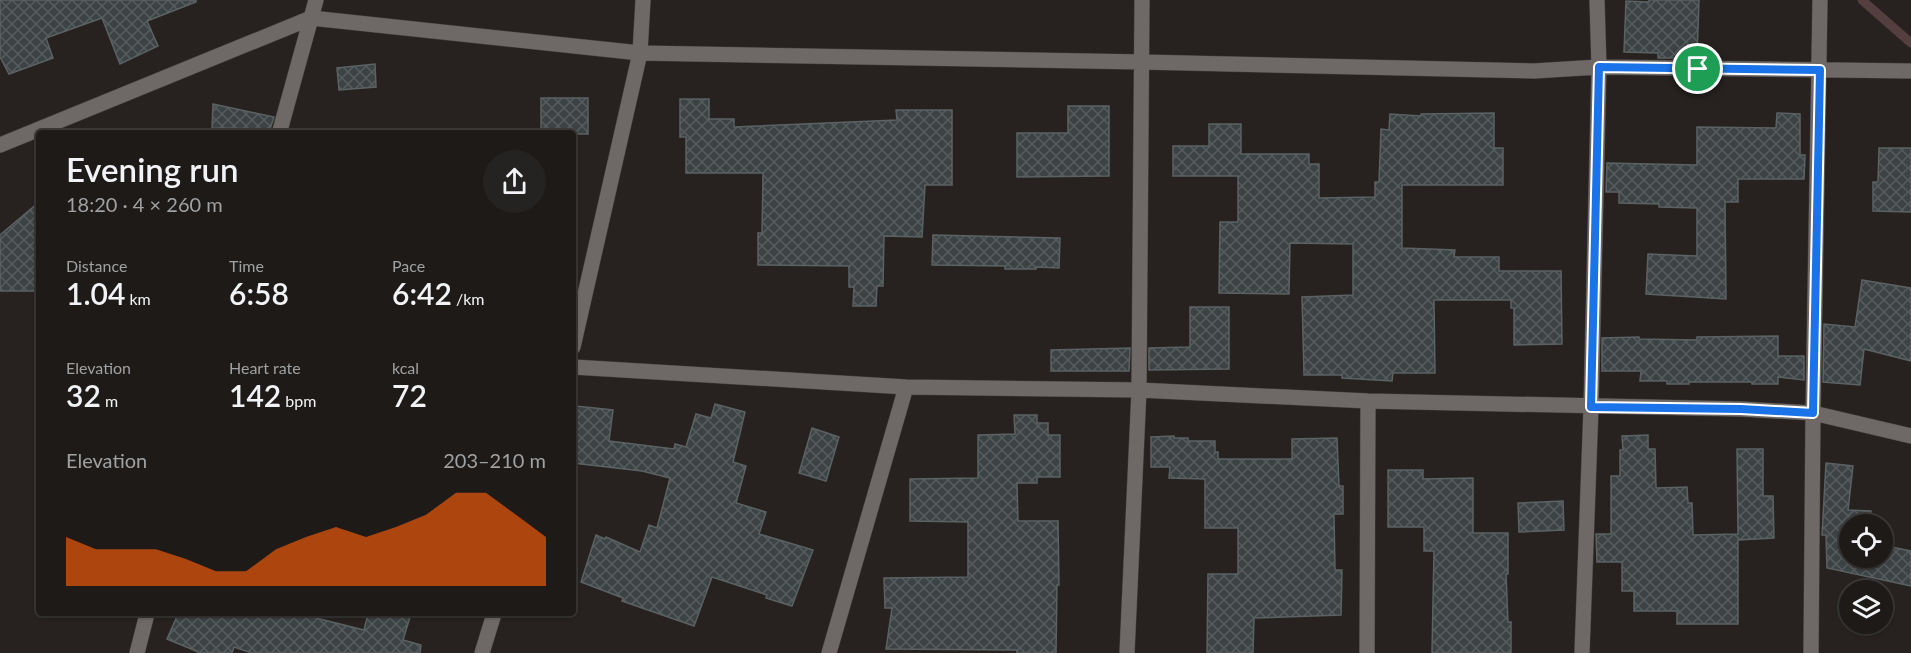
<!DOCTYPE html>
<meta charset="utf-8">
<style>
:root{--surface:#1d1a18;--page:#252321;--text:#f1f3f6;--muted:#a0a1a2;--line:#3b3837;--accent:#ea580c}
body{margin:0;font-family:Lato,sans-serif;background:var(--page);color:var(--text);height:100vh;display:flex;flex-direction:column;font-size:22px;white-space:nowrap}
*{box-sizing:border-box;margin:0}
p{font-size:20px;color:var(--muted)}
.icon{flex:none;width:33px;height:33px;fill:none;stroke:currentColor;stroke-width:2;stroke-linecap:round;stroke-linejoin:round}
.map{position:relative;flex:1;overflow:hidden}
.details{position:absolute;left:36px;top:130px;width:540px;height:486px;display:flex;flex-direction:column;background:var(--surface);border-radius:6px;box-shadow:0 2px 4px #0004,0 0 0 2px var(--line)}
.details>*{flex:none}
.tools{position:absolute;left:1839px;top:514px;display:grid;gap:12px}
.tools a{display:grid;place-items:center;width:54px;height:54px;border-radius:50%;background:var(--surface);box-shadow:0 2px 4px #0004,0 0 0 2px var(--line);font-size:30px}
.pin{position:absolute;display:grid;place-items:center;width:51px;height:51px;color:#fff;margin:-26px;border:3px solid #fff;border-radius:50%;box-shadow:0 2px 6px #0007}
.round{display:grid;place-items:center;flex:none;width:63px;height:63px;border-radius:32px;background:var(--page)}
.head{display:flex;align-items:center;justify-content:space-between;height:102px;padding:0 30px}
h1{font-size:33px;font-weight:600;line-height:45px}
.stats{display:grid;grid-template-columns:repeat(3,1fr);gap:9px;height:102px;padding:6px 30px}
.stats div{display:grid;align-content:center}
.stats b{font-size:30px;font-weight:600}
.stats small{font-size:16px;font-weight:400}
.stats p{font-size:16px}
.chart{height:168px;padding:12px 30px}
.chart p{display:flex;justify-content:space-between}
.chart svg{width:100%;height:108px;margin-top:6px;fill:var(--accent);opacity:.7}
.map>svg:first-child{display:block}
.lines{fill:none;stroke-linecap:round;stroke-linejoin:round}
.stream{stroke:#553e3e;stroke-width:9}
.building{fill:url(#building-cross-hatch);stroke:#5b6263;stroke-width:1.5}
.street-casing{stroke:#433e3d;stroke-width:16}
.street{stroke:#6e6866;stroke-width:15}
.route-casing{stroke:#fff;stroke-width:12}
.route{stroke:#1a73e8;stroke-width:8}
</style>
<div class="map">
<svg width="1911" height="653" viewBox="0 0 1911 653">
<defs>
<pattern id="building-cross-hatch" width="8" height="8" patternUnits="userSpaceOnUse" patternTransform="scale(1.5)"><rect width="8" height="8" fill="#3c4344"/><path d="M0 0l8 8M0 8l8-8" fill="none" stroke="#575d5e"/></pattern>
</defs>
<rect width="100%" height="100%" fill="#272220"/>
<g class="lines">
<path class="stream" d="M1862,0L1911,43"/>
</g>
<path class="building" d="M0,0H196V2L147,21L158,46L120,64L102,18L46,38L53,58L9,74L0,57Z
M1649,0H1699L1697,58H1658V53L1624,52L1626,1L1649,2Z
M375,64L376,87L339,90L337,68Z
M541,98H588V134H541Z
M680,99H709V119H734V127L897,120L896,110H952V185H925L922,237L884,236L883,286H877L876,306H853L854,287H849V266L758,265V233H762L763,173H686V137H680Z
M213,104L274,117L270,129L212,128Z
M1068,106H1109V176L1017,177V133H1068Z
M1494,113V148H1503V185H1402V248L1455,250L1454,257H1499V271H1561L1562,344L1514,345V308H1511V300H1434L1435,373H1393L1392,381L1342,378V375H1304L1302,297L1353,295V244L1290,243L1289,294L1219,293L1220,222H1238V176H1173V146H1209V124H1241V154H1309V164H1319V198L1375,197V182H1379L1381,129L1389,130L1390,114L1421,116V114Z
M1777,113L1800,114V155H1805L1804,179H1738V202H1725L1726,299L1646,294L1648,254L1697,256V208L1659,207V204L1619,203V192H1606L1607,163L1697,165V127L1776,128Z
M1879,148H1911V212L1873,211V182H1878Z
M39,202V291H0V235Z
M933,235L1060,238L1059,268L1036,267V269H1005V266L932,265Z
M1862,280L1911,288V361L1864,349L1860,385L1823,382L1824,324L1855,327Z
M1190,307H1229V369L1149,370V348L1190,347Z
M1778,336V356H1804V380L1778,377V384H1752V382H1689V384H1667V381H1640L1641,371H1602V338L1639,337V339L1697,340V337Z
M1130,348L1129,371H1051V350Z
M715,404L745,412L733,462L746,466L736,503L766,512L759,534L813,550L792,606L766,598L767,595L712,577L694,626L622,601L623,598L581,582L596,535L605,539L606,537L640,552L649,525L657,528L670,478L642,471L573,463V437L576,406L613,410L609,441L674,449L675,444L686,447L696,414L711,418Z
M1014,415H1037V423H1048V435H1060V477H1037V483H1017L1018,521H1058L1059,585H1057L1056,653H1017V650L886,649L892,608H885L884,578L968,577V522L910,521V479L978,478V435L1015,434Z
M812,428L839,437L826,481L799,473Z
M1648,435V449H1655L1656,488L1687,487L1688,503H1692L1693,535L1738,534L1737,449H1763V496H1773L1774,538L1738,540V624H1677V611H1634V591H1622V562H1597L1596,534H1611V476H1620V450H1623L1622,436Z
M1174,436V438H1188V441H1215V452H1218V459H1292V439L1337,438L1339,486H1343V514H1334L1335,570H1342L1341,615L1254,618L1253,653H1207L1208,574H1238V528H1205V479L1169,478L1170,467H1151V437Z
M1826,463L1853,466L1848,510L1871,511V525H1850V558H1882V545L1911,551V586L1827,568L1826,535H1822Z
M1388,470H1423V479L1473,478V533H1508V574H1506L1508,622H1511V653H1432L1434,551H1424V527H1388Z
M1563,501L1564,530L1519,532L1518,503Z
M178,614H300L364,630L368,614H395L410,617L403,640L421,645L420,653H252L234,647L232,653H201L167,639Z"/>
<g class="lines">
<defs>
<path id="street" d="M1597,0L1599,67L1911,71
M279,134L316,0
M0,145L311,18L640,53L1142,62L1534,71L1599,67L1591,407L1582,653
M573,347L640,53L643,0
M573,367L906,387L1139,390L1368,401L1741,409L1813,413L1911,436
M137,653L147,614
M482,653L494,614
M829,653L906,387
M1127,653L1139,390L1142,0
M1367,653L1368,401
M1811,653L1813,413L1820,0"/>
</defs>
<use href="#street" class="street-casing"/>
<use href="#street" class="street"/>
</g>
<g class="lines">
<defs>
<path id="route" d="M1599,67L1820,70L1813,413L1741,409L1591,407Z"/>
</defs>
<use href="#route" class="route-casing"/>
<use href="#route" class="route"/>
</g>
</svg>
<div class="tools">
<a><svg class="icon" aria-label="locate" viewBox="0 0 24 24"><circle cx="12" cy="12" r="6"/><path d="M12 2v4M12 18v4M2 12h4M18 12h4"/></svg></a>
<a><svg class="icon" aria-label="layers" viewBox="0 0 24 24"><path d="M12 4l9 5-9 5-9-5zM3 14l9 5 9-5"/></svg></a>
</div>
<div class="pin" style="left:1698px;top:69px;background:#1e9e55"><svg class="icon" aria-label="arrive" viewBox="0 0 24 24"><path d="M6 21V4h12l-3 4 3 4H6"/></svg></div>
<section class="details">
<div class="head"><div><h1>Evening run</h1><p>18:20 · 4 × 260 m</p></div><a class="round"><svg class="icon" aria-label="share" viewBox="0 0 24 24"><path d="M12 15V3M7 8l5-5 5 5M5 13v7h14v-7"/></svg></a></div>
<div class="stats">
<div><p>Distance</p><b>1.04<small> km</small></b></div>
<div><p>Time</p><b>6:58</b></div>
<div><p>Pace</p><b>6:42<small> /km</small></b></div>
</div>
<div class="stats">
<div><p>Elevation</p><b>32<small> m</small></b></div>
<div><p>Heart rate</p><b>142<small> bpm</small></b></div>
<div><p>kcal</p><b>72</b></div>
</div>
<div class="chart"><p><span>Elevation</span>203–210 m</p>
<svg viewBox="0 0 160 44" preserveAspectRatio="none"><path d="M0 44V24L10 29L20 29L30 29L40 33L50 38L60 38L70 29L80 24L90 20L100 24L110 20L120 15L130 6L140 6L150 15L160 24V44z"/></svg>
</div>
</section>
</div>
